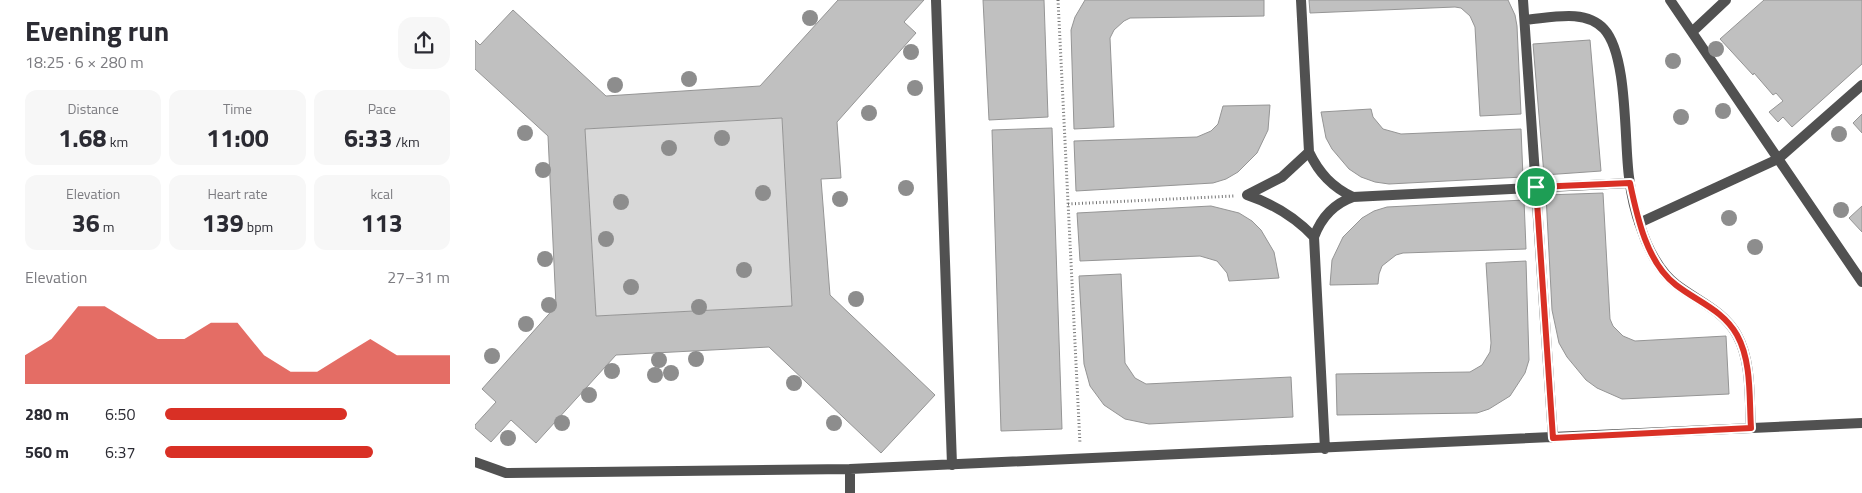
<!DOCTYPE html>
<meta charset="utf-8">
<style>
:root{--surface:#fff;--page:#f7f7f7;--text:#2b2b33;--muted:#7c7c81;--accent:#d93025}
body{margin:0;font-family:"Titillium Web",sans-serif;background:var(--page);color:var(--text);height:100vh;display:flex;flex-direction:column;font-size:19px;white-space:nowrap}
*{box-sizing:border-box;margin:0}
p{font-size:16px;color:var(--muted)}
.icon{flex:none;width:28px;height:28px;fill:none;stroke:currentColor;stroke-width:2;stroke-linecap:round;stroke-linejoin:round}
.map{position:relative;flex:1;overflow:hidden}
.details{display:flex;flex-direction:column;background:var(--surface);width:475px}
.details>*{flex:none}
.pin{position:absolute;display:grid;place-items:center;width:42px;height:42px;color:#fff;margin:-21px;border:2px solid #fff;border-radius:50%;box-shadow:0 1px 5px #0007}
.round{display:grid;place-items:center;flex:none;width:52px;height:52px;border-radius:15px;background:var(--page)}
.overview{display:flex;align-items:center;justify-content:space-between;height:85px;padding:0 25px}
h1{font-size:28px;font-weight:700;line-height:38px}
.metrics{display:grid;grid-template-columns:repeat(3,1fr);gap:8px;height:85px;padding:5px 25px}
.metrics div{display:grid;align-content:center;border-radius:12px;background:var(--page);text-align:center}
.metrics b{font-size:25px;font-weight:700}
.metrics small{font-size:14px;font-weight:400}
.metrics p{font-size:14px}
.chart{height:140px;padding:10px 25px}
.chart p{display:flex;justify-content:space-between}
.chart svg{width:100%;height:90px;margin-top:5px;fill:var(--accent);opacity:.7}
ul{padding:0 25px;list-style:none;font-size:16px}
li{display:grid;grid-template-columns:80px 60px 1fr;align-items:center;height:38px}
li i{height:12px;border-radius:6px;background:var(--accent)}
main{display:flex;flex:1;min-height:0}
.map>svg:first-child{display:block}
.green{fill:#d8d8d8}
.building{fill:#c0c0c0;stroke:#959595;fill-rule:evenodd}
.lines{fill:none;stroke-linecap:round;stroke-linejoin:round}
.path{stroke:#737373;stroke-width:3;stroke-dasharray:1 2.5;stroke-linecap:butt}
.service{stroke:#515151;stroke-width:10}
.tree{fill:#8d8d8d}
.route-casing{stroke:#fff;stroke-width:10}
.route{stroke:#d93025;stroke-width:6}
</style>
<main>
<section class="details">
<div class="overview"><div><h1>Evening run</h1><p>18:25 · 6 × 280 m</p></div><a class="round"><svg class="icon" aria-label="share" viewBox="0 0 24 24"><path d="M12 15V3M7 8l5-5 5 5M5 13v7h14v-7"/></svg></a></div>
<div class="metrics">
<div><p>Distance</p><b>1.68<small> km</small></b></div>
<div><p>Time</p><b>11:00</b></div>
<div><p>Pace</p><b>6:33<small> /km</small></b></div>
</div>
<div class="metrics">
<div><p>Elevation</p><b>36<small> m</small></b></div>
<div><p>Heart rate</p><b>139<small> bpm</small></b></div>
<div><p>kcal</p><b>113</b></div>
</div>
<div class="chart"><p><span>Elevation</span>27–31 m</p>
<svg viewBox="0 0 160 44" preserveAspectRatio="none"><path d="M0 44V30L10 22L20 6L30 6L40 14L50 22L60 22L70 14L80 14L90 30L100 38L110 38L120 30L130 22L140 30L150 30L160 30V44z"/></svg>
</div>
<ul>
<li><b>280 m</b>6:50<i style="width:64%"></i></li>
<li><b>560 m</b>6:37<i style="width:73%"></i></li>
</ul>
</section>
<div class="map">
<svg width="1387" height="493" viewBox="0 0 1387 493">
<rect width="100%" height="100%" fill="#fff"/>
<path class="green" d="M307,118L317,306L121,316L110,129Z"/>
<path class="building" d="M363,0H449L429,22L441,33L362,122L366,178L346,179L355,295L460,395L406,453L294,347L141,355L61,443L36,420L16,442L0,428V425L21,402L7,389L81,306L73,136L0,69V40L5,45L38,10L131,96L285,86ZM307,118L317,306L121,316L110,129Z
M508,0H569L573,117L514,120Z
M610,0H789V16L655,18L649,21L639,30L635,38L639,127L599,129L596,30L600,17Z
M834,0H1033L1040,15L1042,26L1046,114L1005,116L1000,27L995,16L986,8L980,7L835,13Z
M1289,0H1387V64L1317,127L1308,117L1303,122L1294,112L1308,101L1301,93L1298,95L1279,73L1278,75L1245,39Z
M1115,40L1126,171L1069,175L1058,44Z
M795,105L793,130L782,153L763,172L751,179L738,183L601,191L599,141L722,137L736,131L743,124L748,106Z
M896,109L898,117L908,129L926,134L1046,129L1048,177L914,184L900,182L886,177L874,169L857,149L851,138L846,112Z
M1387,114V133L1378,123Z
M577,128L587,429L526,431L517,130Z
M1128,193L1135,319L1138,326L1148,336L1160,341L1251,336L1254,394L1147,399L1122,388L1111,380L1092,357L1084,343L1077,310L1071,195Z
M1049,200L1051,249L928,253L921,255L907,266L904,274L903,284L855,285L857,260L868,237L887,218L899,211L912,207Z
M736,206L764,213L777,221L786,230L799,252L804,278L754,281L752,273L742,261L725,256L605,261L602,213Z
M1387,206V232L1374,218Z
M1051,261L1054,360L1050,373L1035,396L1014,409L1002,413L862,415L861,374L995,372L1007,365L1015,352L1016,343L1011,263Z
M646,274L650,363L660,378L671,384L816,377L818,417L674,424L650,419L629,405L615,386L609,364L604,276Z"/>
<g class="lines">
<path class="path" d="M583,0L605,444
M593,204L759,196"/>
<path class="service" d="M461,0L477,465
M826,0L834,152C844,173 857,187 878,197
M1048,0L1078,438
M1195,0L1387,282
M1050,20C1075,18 1110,8 1129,29C1153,55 1149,140 1154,177C1156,194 1160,212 1166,228C1172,247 1185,273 1202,285C1223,301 1249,311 1262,335C1277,362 1274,399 1276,428
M1217,32L1251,0
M772,195C799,204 820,217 839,237
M772,195L807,177L834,152
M1164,223L1303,159L1387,85
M850,449L839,237C846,218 858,204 878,197L1155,183
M0,462L31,473L375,469
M375,493V469L1387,423"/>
</g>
<g class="tree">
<circle cx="335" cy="18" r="8"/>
<circle cx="1241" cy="49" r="8"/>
<circle cx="436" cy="52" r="8"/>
<circle cx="1198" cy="61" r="8"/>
<circle cx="214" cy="79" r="8"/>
<circle cx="140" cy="85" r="8"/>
<circle cx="440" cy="88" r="8"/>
<circle cx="1248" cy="111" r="8"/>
<circle cx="394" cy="113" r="8"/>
<circle cx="1206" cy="117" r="8"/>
<circle cx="50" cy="133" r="8"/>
<circle cx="1364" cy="134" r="8"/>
<circle cx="247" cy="138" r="8"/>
<circle cx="194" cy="148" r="8"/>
<circle cx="68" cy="170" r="8"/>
<circle cx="431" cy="188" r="8"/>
<circle cx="288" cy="193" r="8"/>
<circle cx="365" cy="199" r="8"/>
<circle cx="146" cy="202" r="8"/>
<circle cx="1366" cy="210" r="8"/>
<circle cx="1254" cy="218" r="8"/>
<circle cx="131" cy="239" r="8"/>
<circle cx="1280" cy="247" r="8"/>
<circle cx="70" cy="259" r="8"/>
<circle cx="269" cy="270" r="8"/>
<circle cx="156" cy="287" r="8"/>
<circle cx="381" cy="299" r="8"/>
<circle cx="74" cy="305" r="8"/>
<circle cx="224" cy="307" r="8"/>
<circle cx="51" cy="324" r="8"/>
<circle cx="17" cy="356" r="8"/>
<circle cx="221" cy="359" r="8"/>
<circle cx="184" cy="360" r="8"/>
<circle cx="137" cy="371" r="8"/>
<circle cx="196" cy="373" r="8"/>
<circle cx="180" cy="375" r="8"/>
<circle cx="319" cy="383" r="8"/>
<circle cx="114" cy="395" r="8"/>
<circle cx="87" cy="423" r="8"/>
<circle cx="359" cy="423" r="8"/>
<circle cx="33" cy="438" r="8"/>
</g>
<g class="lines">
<defs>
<path id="route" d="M1155,183C1162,217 1172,263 1201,285C1223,302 1248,310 1262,335C1277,362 1274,399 1276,428L1078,438L1061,187Z"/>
</defs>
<use href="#route" class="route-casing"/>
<use href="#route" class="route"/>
</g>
</svg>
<div class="pin" style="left:1061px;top:187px;background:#1e9e55"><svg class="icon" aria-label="arrive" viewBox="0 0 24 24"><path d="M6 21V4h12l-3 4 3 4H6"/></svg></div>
</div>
</main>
